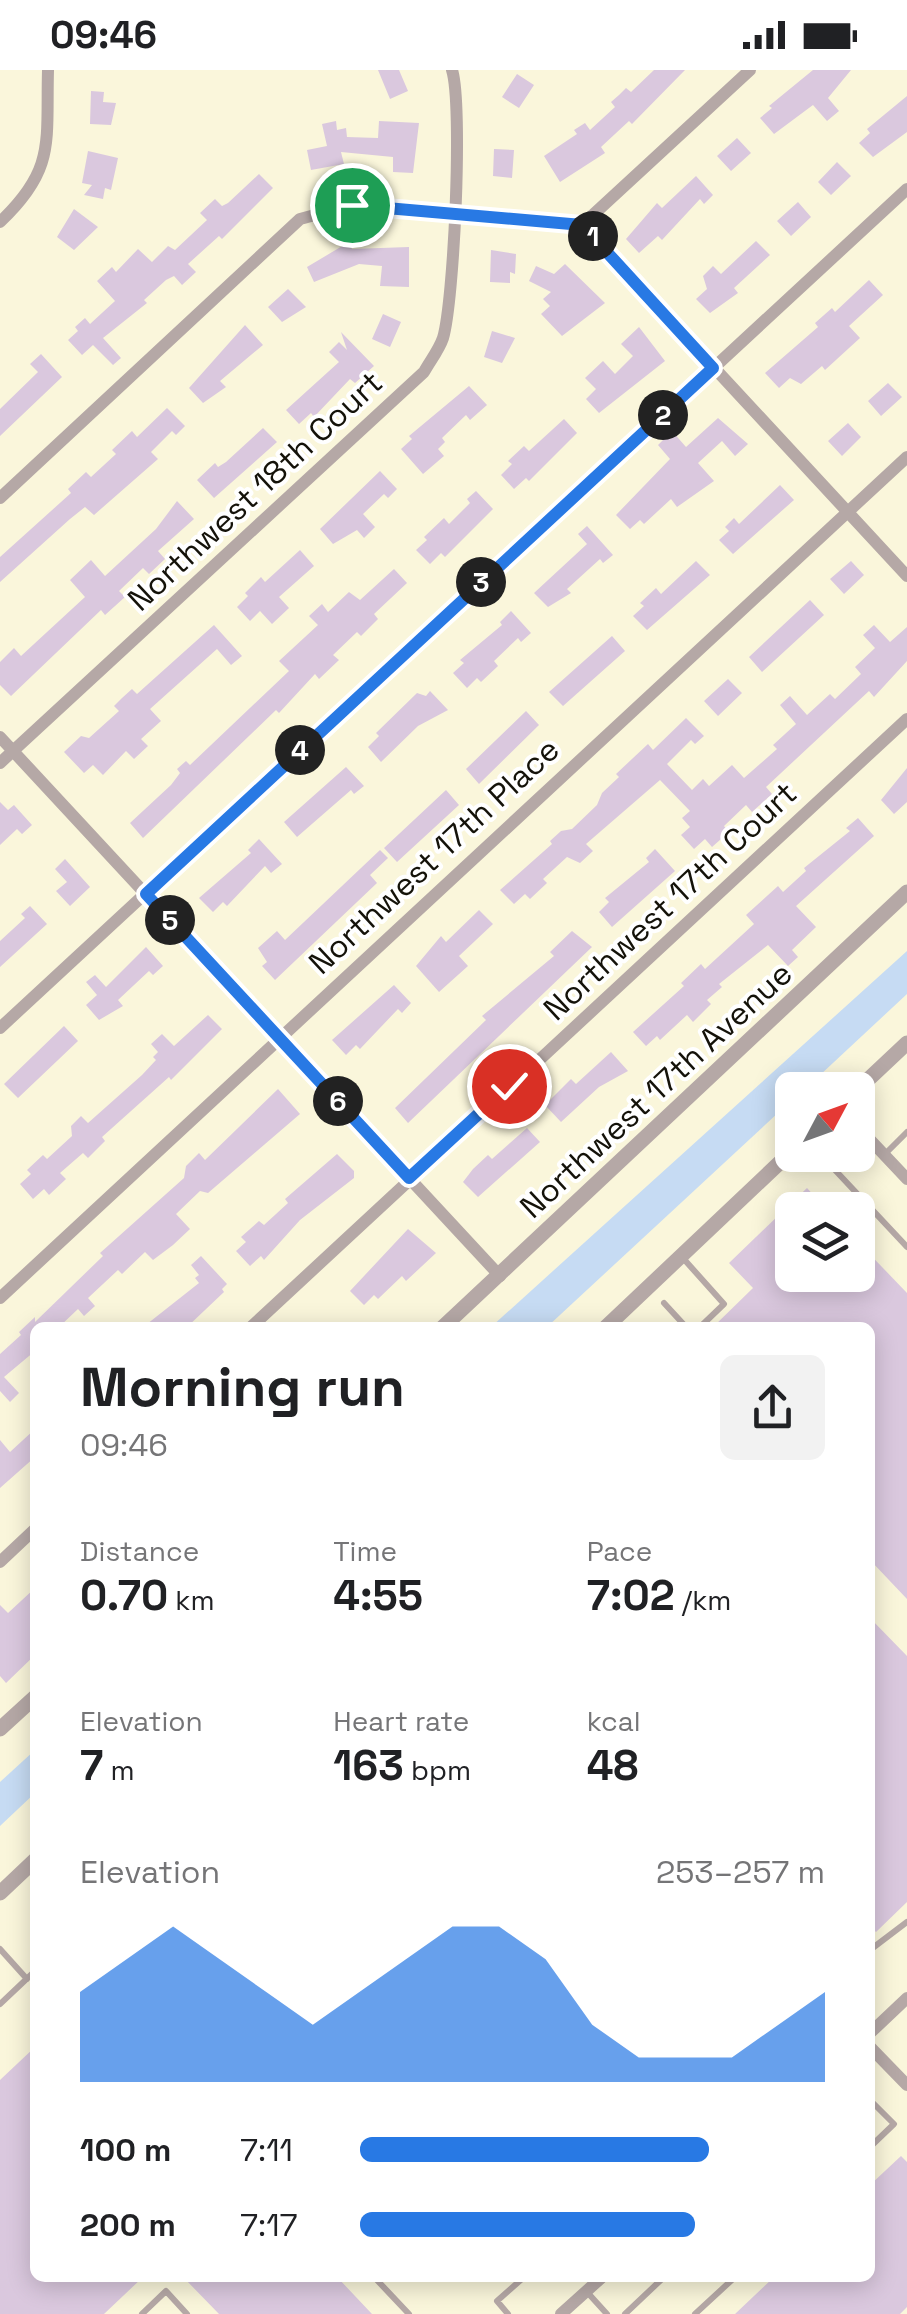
<!DOCTYPE html>
<meta charset="utf-8">
<style>
:root{--surface:#fff;--page:#f2f2f2;--text:#202124;--muted:#757577;--accent:#2879e4}
body{margin:0;font-family:"Space Grotesk",sans-serif;background:var(--page);color:var(--text);height:100vh;display:flex;flex-direction:column;font-size:38px;white-space:nowrap}
*{box-sizing:border-box;margin:0}
p{font-size:32px;color:var(--muted)}
.icon{flex:none;width:55px;height:55px;fill:none;stroke:currentColor;stroke-width:2;stroke-linecap:round;stroke-linejoin:round}
.map{position:relative;flex:1;overflow:hidden}
.sheet{position:absolute;left:30px;top:1252px;width:845px;height:960px;display:flex;flex-direction:column;background:var(--surface);border-radius:15px;box-shadow:0 5px 25px #0003}
.sheet>*{flex:none}
.needle{width:65px;rotate:49deg}
.tools{position:absolute;left:775px;top:1002px;display:grid;gap:20px}
.tools a{display:grid;place-items:center;width:100px;height:100px;border-radius:15px;background:var(--surface);box-shadow:0 5px 25px #0003;font-size:50px}
.pin{position:absolute;display:grid;place-items:center;width:85px;height:85px;color:#fff;margin:-42px;border:5px solid #fff;border-radius:50%;box-shadow:0 2px 10px #0007}
.km{position:absolute;width:50px;height:50px;margin:-25px;border-radius:50%;background:#222;color:#fff;font-size:28px;line-height:50px;text-align:center}
.round{display:grid;place-items:center;flex:none;width:105px;height:105px;border-radius:15px;background:var(--page)}
.summary{display:flex;align-items:center;justify-content:space-between;height:170px;padding:0 50px}
h1{font-size:55px;font-weight:700;line-height:75px}
.stats{display:grid;grid-template-columns:repeat(3,1fr);gap:15px;height:170px;padding:10px 50px}
.stats div{display:grid;align-content:center}
.stats b{font-size:42px;font-weight:700}
.stats small{font-size:28px;font-weight:400}
.stats p{font-size:28px}
.chart{height:280px;padding:20px 50px}
.chart p{display:flex;justify-content:space-between}
.chart svg{width:100%;height:180px;margin-top:10px;fill:var(--accent);opacity:.7}
ul{padding:0 50px;list-style:none;font-size:32px}
li{display:grid;grid-template-columns:160px 120px 1fr;align-items:center;height:75px}
li i{height:25px;border-radius:12px;background:var(--accent)}
.status{display:flex;justify-content:space-between;align-items:center;height:70px;padding:0 50px;background:var(--surface);direction:ltr}
.status svg{height:28px;fill:currentColor}
.map>svg:first-child{display:block}
.water{fill:#c6dbf3}
.building{fill:#dac8de}
.lines{fill:none;stroke-linecap:round;stroke-linejoin:round}
.service{stroke:#b5a8a6;stroke-width:6}
.minor{stroke:#b5a8a6;stroke-width:12}
.tertiary{stroke:#b5a8a6;stroke-width:15}
.route-casing{stroke:#fff;stroke-width:20}
.route{stroke:#2879e4;stroke-width:12}
.labels{text-anchor:middle;dominant-baseline:central;stroke-width:8;stroke-linejoin:round;paint-order:stroke}
.street-label{font-size:32px;fill:#141209;stroke:#fff}
</style>
<div class="status"><b>09:46</b><svg viewBox="0 0 49 12"><path d="M0 12V9h3v3zM5 12V6h3v6zM10 12V3h3v9zM15 12V0h3v12zM26 1h20v11H26zM47 4h2v5h-2z"/></svg></div>
<div class="map">
<svg width="907" height="2244" viewBox="0 0 907 2244">
<rect width="100%" height="100%" fill="#faf6db"/>
<path class="water" d="M907,881V924L804,1020H792V1030L547,1257H491Z
M35,1680V1723L0,1756V1712Z"/>
<path class="building" d="M378,0H399L408,21L390,29Z
M654,0H685L632,54L629,51L601,77L605,83L560,112L544,86L577,64L574,60L585,53L590,60L615,37L611,32L619,25L626,18L631,22Z
M813,0H851L828,28L839,41L827,51L813,35L774,64L760,48L772,38L769,36Z
M517,4L534,15L519,38L502,27Z
M91,21L104,22L103,32L116,33L111,55L90,54Z
M907,26V62L873,87L859,73L870,63L867,59Z
M336,51L337,60L346,58L347,67L378,68L379,51L419,53L413,103L393,102V87L341,82L344,94L311,100L307,80L327,76L322,54Z
M737,68L751,83L731,101L717,86Z
M494,79L514,80L512,108L493,106Z
M88,81L118,88L111,120L105,118L103,129L84,125L92,115L82,113Z
M837,92L851,106L831,125L818,112Z
M259,104L273,118L222,169L219,166L188,194L196,202L182,215L174,206L166,210L144,230L147,233L103,268L121,288L113,295L93,275L82,285L68,270L78,261L75,257L85,248L90,254L115,231L97,211L112,197L116,202L138,179L152,192L168,176L175,180L207,150L200,143L215,129L222,136L228,133Z
M696,106L713,125L704,134L700,129L662,170L658,166L639,183L626,169L657,133L662,138Z
M798,132L811,147L791,166L777,151Z
M74,139L98,157L74,180L57,167Z
M756,171L770,185L734,218L738,223L710,243L696,229L707,219L703,206L713,196L721,204Z
M349,172L352,179L409,177V217L380,216L382,196L359,194L314,212L307,197Z
M491,180L516,184L515,204L510,202V213L490,212Z
M565,194L605,233L562,266L541,244L550,236L543,229L551,222L529,211L536,196L554,204Z
M869,210L883,225L849,256L860,268L825,300L822,296L801,314L790,308L779,318L765,303L818,257L815,253L832,238L835,242Z
M288,219L306,237L282,252L268,237Z
M383,244L401,252L390,277L372,269Z
M245,255L263,275L220,311L226,317L203,333L189,318Z
M639,257L665,291L599,343L586,329L596,319L585,308L603,291L615,304L633,286L621,274Z
M492,261L515,268L502,293L484,287Z
M341,262L374,296L355,313L350,309L314,347L311,343L299,354L286,340L339,292L329,282L339,272L347,280Z
M41,284L62,307L0,366V339L38,302L30,294Z
M888,313L902,327L881,346L868,331Z
M469,316L487,335L470,350L466,345L442,368L445,372L438,379L444,386L423,404L401,379L412,369L409,366Z
M167,338L185,356L176,365L172,361L151,382L158,389L94,445L85,437L70,449L0,512V487L71,423L68,419L86,402L91,407L116,384L112,380L132,361L137,367Z
M718,348L748,374L735,386L722,371L698,393L714,411L677,437L671,429L644,454L640,450L630,459L616,445L670,389L658,375L672,361L686,377Z
M564,349L577,363L529,411L526,408L514,419L501,405L512,394L508,391L524,376L529,381Z
M848,353L861,367L842,386L828,371Z
M263,358L277,372L214,428L197,410L215,393L218,397L226,392Z
M380,401L397,419L388,428L384,424L363,444L375,457L364,468L357,460L333,474L320,459Z
M780,415L794,430L733,484L719,470L729,461L725,457L734,448L739,454Z
M476,421L493,439L445,487L441,483L430,494L416,480L427,470L424,467L444,448L449,454L470,433L467,429Z
M177,431L194,449L158,481L165,489L149,504L143,498L119,521L125,527L105,545L101,540L11,626L0,615V592L14,578L21,586L85,527L70,510L91,490L105,506L156,459Z
M587,456L613,485L603,493L600,489L567,519L571,523L548,537L534,523L587,474L578,464Z
M300,480L314,496L279,527L289,538L272,554L260,541L250,551L237,537L248,526L245,523L261,507L265,512Z
M696,491L710,505L647,560L633,546L644,536L640,533L656,518L661,524Z
M851,491L864,505L844,524L830,509Z
M394,499L407,513L374,544L378,549L361,566L357,562L333,585L339,590L319,609L315,604L279,643L276,640L143,768L130,753L171,715L180,703L177,699L186,691L190,695L289,601L279,591L318,555L309,546L322,534L328,542L349,522L360,530Z
M810,530L824,545L762,602L749,587Z
M511,541L531,563L521,572L518,568L494,591L498,596L481,612L477,608L467,618L453,603L464,593L460,590L502,555L500,552Z
M214,555L242,586L231,595L217,579L150,639L161,651L141,669L148,676L134,689L126,681L103,705L93,695L84,703L64,682L81,666L89,668L119,641L114,636L122,628L132,619L137,624Z
M874,555L890,572L907,557V591L874,627L869,621L766,717L772,724L752,742L746,735L724,756L729,762L712,777L705,769L694,779L681,765L690,757L682,748L690,741L660,710L586,774L593,781L580,793L567,787L543,809L547,813L530,829L525,824L514,834L500,820L552,774L550,771L561,761L572,759L597,735L602,723L619,707L616,704L648,674L653,680L686,648L704,666L695,674L691,670L667,694L692,720L703,709L709,716L732,695L744,708L777,679L773,675L796,654L780,635L790,626L807,645L830,624L835,629L861,604L855,597L875,578L863,565Z
M612,566L625,581L563,636L549,622Z
M728,609L742,623L718,646L704,631Z
M430,621L448,640L418,656L381,692L368,677L379,666L376,663L417,623L426,626Z
M526,641L539,655L479,714L466,699Z
M346,697L364,716L354,724L351,720L297,767L284,752Z
M907,698V732L894,744L881,730Z
M446,720L459,735L397,792L384,778Z
M0,732L8,740L14,735L32,755L22,764L17,759L0,775Z
M858,748L874,766L796,836L816,857L792,880L798,887L788,896L768,875L719,914L722,917L707,930L711,934L693,952L687,945L660,970L657,966L646,976L633,962L684,916L681,913L701,894L705,899L754,854L746,845L778,816L783,822L806,801L804,798L850,761L846,758Z
M259,769L282,794L271,803L265,796L227,836L223,832L213,842L199,828L251,783L248,780Z
M655,779L675,801L612,857L599,842L609,832L605,828L649,792L646,788Z
M380,780L388,788L370,805L377,813L275,910L262,896L267,892L258,878L277,861L285,870Z
M65,789L90,817L70,836L56,821L67,812L55,799Z
M30,836L47,854L0,897V871L25,848L21,844Z
M479,840L493,854L459,886L468,896L439,922L416,896L441,866L446,872Z
M572,861L592,877L408,1053L395,1038L486,950L482,946L554,886L550,882Z
M146,877L163,896L153,905L149,901L118,930L123,936L99,950L86,935L97,925L86,912L95,905L106,917Z
M394,915L411,933L402,943L398,939L360,979L356,975L346,985L332,970Z
M208,945L222,959L171,1010L169,1007L102,1067L105,1071L88,1088L83,1083L60,1103L66,1109L49,1125L44,1119L33,1129L20,1114L31,1104L27,1100L43,1085L47,1089L72,1066L71,1056L81,1046L88,1053L142,1005L156,990L153,987L158,982L151,974L162,964L174,976Z
M64,956L78,971L18,1028L4,1014Z
M611,982L628,1001L599,1017L561,1052L545,1035L571,1009L576,1014Z
M278,1019L300,1044L208,1123L200,1121L176,1144L190,1159L173,1175L153,1190L145,1182L122,1204L118,1200L88,1228L95,1236L84,1246L78,1239L58,1258H35V1281L4,1307L19,1323L10,1332L0,1321V1284L21,1265L19,1262L35,1247V1252L103,1186L100,1183L184,1108L186,1096L199,1083L205,1090Z
M527,1058L540,1072L478,1127L463,1112L473,1099L488,1085L492,1089Z
M337,1084L354,1101V1108L300,1150L264,1190L261,1186L250,1196L236,1181L246,1172L241,1167L259,1151L264,1155L288,1133L285,1129Z
M807,1118L827,1140H792V1205H858V1172L907,1223V1529L870,1490V1258H712L753,1218L729,1193Z
M408,1159L436,1183L406,1211L402,1206L378,1229L374,1225L364,1235L350,1221Z
M201,1186L227,1214L222,1219L224,1222L186,1258H142L199,1213L195,1208L199,1205L191,1195Z
M35,1359V1387L0,1418V1370L10,1382Z
M35,1518V1585L6,1613L0,1606V1535L8,1543Z
M870,1548L907,1586V1832L876,1862L870,1856Z
M35,1977V2208H142L104,2244H0V2010Z
M901,2086L907,2092V2237L900,2244H735L773,2208H870V2115Z
M184,2208H338L372,2244H219Z"/>
<g class="lines">
<path class="service" d="M884,1085L907,1062
M835,1100L907,1177
M682,1187L724,1234L699,1258
M664,1233L687,1258
M0,1879L27,1909
M870,1880L907,1852
M0,1934L35,1901
M870,2030L894,2054L870,2077
M375,2208L409,2244
M587,2222L607,2244
M142,2244L166,2221L187,2244
M508,2244L497,2231L523,2208
M625,2244L663,2208
M695,2244L734,2208"/>
<path class="minor" d="M0,152C56,99 46,72 48,0
M582,155L750,0
M0,428L300,149L352,135L582,155L907,506
M0,667L500,1206
M0,693L424,302C430,291 439,280 443,268C454,231 463,35 452,0
M0,958L907,119
M858,1057L907,1109
M0,1228L907,387
M250,1258L907,649
M0,1492L35,1459
M870,1963L907,1928
M870,1977L907,2015
M561,2244L601,2208"/>
<path class="tertiary" d="M857,1020L907,973
M442,1258L907,822
M605,1258L792,1081
M0,1659L35,1627
M0,1823L35,1790"/>
</g>
<g class="lines">
<defs>
<path id="route" d="M352,135L582,155L713,298L146,824L409,1108L509,1016"/>
</defs>
<use href="#route" class="route-casing"/>
<use href="#route" class="route"/>
</g>
<g class="labels">
<g class="street-label">
<text transform="translate(255 421) rotate(-43)">Northwest 18th Court</text>
<text transform="translate(434 786) rotate(-43)">Northwest 17th Place</text>
<text transform="translate(670 831) rotate(-43)">Northwest 17th Court</text>
<text transform="translate(656 1020) rotate(-43)">Northwest 17th Avenue</text>
</g>
</g>
</svg>
<div class="tools">
<a><svg class="needle" viewBox="-14 -14 28 28"><path d="M0-13l5 13h-10z" fill="#e53935"/><path d="M0 13l5-13h-10z" fill="#757577"/></svg></a>
<a><svg class="icon" aria-label="layers" viewBox="0 0 24 24"><path d="M12 4l9 5-9 5-9-5zM3 14l9 5 9-5"/></svg></a>
</div>
<div class="pin" style="left:352px;top:135px;background:#1e9e55"><svg class="icon" aria-label="arrive" viewBox="0 0 24 24"><path d="M6 21V4h12l-3 4 3 4H6"/></svg></div>
<div class="pin" style="left:509px;top:1016px;background:#d93025"><svg class="icon" aria-label="check" viewBox="0 0 24 24"><path d="M5 12l5 5 9-10"/></svg></div>
<b class="km" style="left:593px;top:166px">1</b>
<b class="km" style="left:663px;top:345px">2</b>
<b class="km" style="left:481px;top:512px">3</b>
<b class="km" style="left:300px;top:680px">4</b>
<b class="km" style="left:170px;top:850px">5</b>
<b class="km" style="left:338px;top:1031px">6</b>
<section class="sheet">
<div class="summary"><div><h1>Morning run</h1><p>09:46</p></div><a class="round"><svg class="icon" aria-label="share" viewBox="0 0 24 24"><path d="M12 15V3M7 8l5-5 5 5M5 13v7h14v-7"/></svg></a></div>
<div class="stats">
<div><p>Distance</p><b>0.70<small> km</small></b></div>
<div><p>Time</p><b>4:55</b></div>
<div><p>Pace</p><b>7:02<small> /km</small></b></div>
</div>
<div class="stats">
<div><p>Elevation</p><b>7<small> m</small></b></div>
<div><p>Heart rate</p><b>163<small> bpm</small></b></div>
<div><p>kcal</p><b>48</b></div>
</div>
<div class="chart"><p><span>Elevation</span>253–257 m</p>
<svg viewBox="0 0 160 44" preserveAspectRatio="none"><path d="M0 44V22L10 14L20 6L30 14L40 22L50 30L60 22L70 14L80 6L90 6L100 14L110 30L120 38L130 38L140 38L150 30L160 22V44z"/></svg>
</div>
<ul>
<li><b>100 m</b>7:11<i style="width:75%"></i></li>
<li><b>200 m</b>7:17<i style="width:72%"></i></li>
</ul>
</section>
</div>
